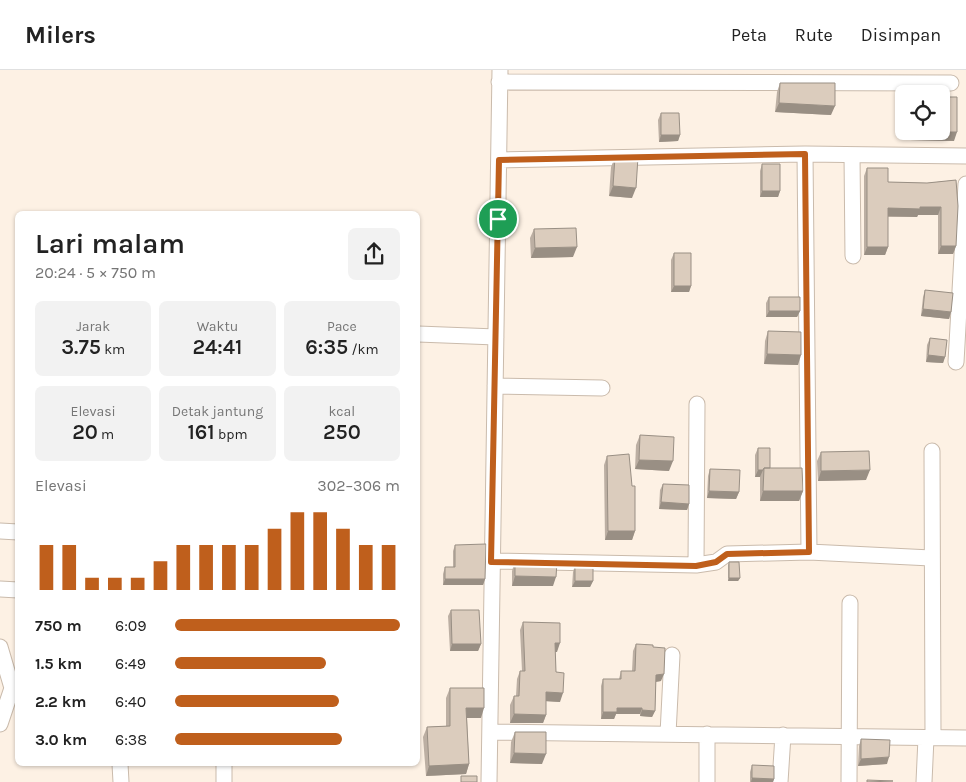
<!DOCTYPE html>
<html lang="id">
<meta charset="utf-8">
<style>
:root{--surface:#fff;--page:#f2f2f2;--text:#222;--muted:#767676;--line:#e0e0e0;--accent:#bf5f1c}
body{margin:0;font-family:Karla,sans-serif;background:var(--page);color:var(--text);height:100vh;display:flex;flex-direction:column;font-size:19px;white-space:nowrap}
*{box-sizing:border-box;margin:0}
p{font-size:16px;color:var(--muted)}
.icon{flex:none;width:28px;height:28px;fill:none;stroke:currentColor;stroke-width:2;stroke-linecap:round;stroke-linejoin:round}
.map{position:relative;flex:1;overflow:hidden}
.side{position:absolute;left:15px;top:141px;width:405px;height:555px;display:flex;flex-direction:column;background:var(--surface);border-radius:8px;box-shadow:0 1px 4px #0004}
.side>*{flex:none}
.controls{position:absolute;left:895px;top:15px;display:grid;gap:10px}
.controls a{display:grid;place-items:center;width:55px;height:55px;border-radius:8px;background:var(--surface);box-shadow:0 1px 4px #0004;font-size:25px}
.pin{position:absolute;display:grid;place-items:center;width:42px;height:42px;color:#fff;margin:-21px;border:2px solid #fff;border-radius:50%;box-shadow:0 1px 5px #0007}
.round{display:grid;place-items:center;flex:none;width:52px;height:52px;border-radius:8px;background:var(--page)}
.headline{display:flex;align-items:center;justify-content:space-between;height:85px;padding:0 20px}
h1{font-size:28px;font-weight:600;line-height:38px}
.stats{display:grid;grid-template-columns:repeat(3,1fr);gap:8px;height:85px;padding:5px 20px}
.stats div{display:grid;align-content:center;border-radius:8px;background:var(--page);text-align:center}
.stats b{font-size:21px;font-weight:600}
.stats small{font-size:14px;font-weight:400}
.stats p{font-size:14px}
.chart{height:140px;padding:10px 20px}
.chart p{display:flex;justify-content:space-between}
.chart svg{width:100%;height:90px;margin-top:5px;stroke:var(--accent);stroke-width:6}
ul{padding:0 20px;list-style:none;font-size:16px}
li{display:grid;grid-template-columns:80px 60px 1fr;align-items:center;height:38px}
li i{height:12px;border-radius:6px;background:var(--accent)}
header{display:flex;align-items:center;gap:30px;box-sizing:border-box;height:70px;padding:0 25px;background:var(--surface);border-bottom:1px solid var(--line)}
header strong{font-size:24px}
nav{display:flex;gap:28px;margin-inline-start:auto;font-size:18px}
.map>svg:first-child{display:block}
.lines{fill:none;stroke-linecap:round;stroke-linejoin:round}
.minor-casing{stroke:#cabbac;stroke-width:17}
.minor{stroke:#fff;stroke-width:15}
.wall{fill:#bcafa3}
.shaded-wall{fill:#998f84}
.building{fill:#dbccbd;stroke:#998f84}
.route-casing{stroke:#fff;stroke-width:10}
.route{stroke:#bf5f1c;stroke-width:6}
</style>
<header>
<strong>Milers</strong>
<nav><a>Peta</a><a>Rute</a><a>Disimpan</a></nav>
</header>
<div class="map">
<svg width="966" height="712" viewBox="0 0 966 712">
<rect width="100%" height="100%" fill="#fdf1e4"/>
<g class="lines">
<defs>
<path id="minor" d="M499,12L951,13
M805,84L809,482
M852,85L853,186
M499,90L805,84L966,86
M418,264L496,267
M956,292L966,114
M495,316L602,318
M932,381L933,666
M0,461L18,462
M491,491L696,495L716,492L727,484L809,482L931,488
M696,495L697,334
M0,519L18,520
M0,577L12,618L0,654
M490,662L966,668
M668,664L672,585
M707,664V712
M120,694L121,712
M224,712V694
M489,712L500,0
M780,712L783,665
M849,712L850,533
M924,712L926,668"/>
</defs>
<use href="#minor" class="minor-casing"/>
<use href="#minor" class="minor"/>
</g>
<path class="wall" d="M780,13L831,45L775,42L777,22Z
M661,43L680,65L678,71L659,72L658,50Z
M910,61H941L954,71L910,70Z
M615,87L632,128L609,126L611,97Z
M762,94L780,121L778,127H760V101Z
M867,98L888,112L927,113L956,110V176L953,184H938V145H918L917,147H888V177L885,185H864V106Z
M534,159L573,187L531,188L530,168Z
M674,183L691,216L689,222H671V190Z
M925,220L951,242L949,249L921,246L923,227Z
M769,227L800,241L797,247H766V233Z
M768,261L798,295L764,294L765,271Z
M930,268L945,287L943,293L926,292L927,275Z
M640,365L669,401L635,399L636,375Z
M758,378L770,398L803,421L799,431H760V407H755V385Z
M821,382L866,410L818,411L817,391Z
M607,386L635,461L632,470H605L604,395Z
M710,399L739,422L736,429L707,428L708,406Z
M663,414L689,434L687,440L659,439L660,420Z
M455,475L485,509L483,515H443V504L445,497H453V481Z
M515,491L553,516H512V501Z
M729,492L740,508L738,511H728V495Z
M575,495L593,511L590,517H572L573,502Z
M451,540L481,574L478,581H450L448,546Z
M523,552L557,582H555L556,602L560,632L546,631V645L543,653H510V635L514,626H516L517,609L520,601H522L520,560Z
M636,574L653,577L661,611L656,612L655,641L652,647L640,646V644H616L614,649H601V616L603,609H619L621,601H632L633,581Z
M450,618L481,648H467L469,694L466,704L426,706L423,667L427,657L446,656V628Z
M515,662L542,694L510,693L511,672Z
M861,669L887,694L858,696L859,676Z
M752,695L774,709L773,712H750V702Z"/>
<path class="shaded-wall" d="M779,33L835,36L831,45L775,42Z
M913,62H957L954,71L910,70Z
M661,65H680L678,71L659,72Z
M613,116L636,118L632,128L609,126Z
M762,121H780L778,127H760Z
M920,137H941L938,145H918L917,147L885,146L888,138Z
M941,176H956L953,184H938Z
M577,177L573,187L531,188L535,178Z
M867,177H888L885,185H864Z
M674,216H691L689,222H671Z
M923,239L951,242L949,249L921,246Z
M769,241H800L797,247H766Z
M767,284L801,285L798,295L764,294Z
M928,285L945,287L943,293L926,292Z
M639,390L673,391L669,401L635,399Z
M758,400H763L760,407H755Z
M870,400L866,410L818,411L821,401Z
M709,421L739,422L736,429L707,428Z
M763,421H803L799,431H760Z
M661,432L689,434L687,440L659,439Z
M608,461H635L632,470H605Z
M515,506L556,507L553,516H512Z
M729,508H740L738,511H728Z
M445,509H485L483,515H443Z
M575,511H593L590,517H572Z
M555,573H560L557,582H552Z
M452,574H481L478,581H450Z
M664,604L661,611L654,612L656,605Z
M546,622L563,623L560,632L543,631Z
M466,638H484L481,648H463Z
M617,638H642L640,644H616L614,649H601L603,642Z
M642,640L655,641L652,647L640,646Z
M514,644L546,645L543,653H510Z
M514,683L546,684L542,694L510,693Z
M889,687L887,694L858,696L861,689Z
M469,694L466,704L426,706L429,696Z
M752,708L774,709L773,712H751Z"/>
<path class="building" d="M780,13H835V36L779,33Z
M913,20H934V24H913Z
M941,27H957V62H913L941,61Z
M661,43H679L680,65H661Z
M615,87H638L636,118L613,116Z
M762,94H780V121H762Z
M867,98H888V112L927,113L956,110L958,136L956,176H941V137H920V139L888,138V177H867Z
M576,158L577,177L535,178L534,159Z
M674,183H691V216H674Z
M925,220L953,223L951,242L923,239Z
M769,227H800V241H769Z
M768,261L801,262V285L767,284Z
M930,268L947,270L945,287L928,285Z
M640,365L674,367L673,391L639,390Z
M758,378H770V398H764L763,400H758Z
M869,381L870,400L821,401V382Z
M629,384L632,416H635V461H608L607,386Z
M764,398H802L803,421H763Z
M710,399L740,400L739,422L709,421Z
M663,414L689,415V434L661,432Z
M486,474L485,509H445V497H455V475Z
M515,491L557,492L556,507L515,506Z
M729,492H739L740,508H729Z
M575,495L593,496V511H575Z
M451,540H479L481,574H452Z
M523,552L560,553V573H555L556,602L564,603L563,623L546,622V645L514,644V626H519L520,601H525Z
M636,574L653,575V577L665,578L664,604L656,605L655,641L642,640V638H617V642H603V609H621V601H635Z
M450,618H484V638H466L469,694L429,696L427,657L450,656Z
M515,662H546V684L514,683Z
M861,669L890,670L889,687L861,689Z
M752,695L774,696V709L752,708Z
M461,706H477V712H461Z
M867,710L893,711L867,712Z"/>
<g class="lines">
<defs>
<path id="route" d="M805,84L809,482L727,484L716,492L696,496L491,492L499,90Z"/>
</defs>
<use href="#route" class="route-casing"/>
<use href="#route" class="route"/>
</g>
</svg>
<div class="controls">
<a><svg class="icon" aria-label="locate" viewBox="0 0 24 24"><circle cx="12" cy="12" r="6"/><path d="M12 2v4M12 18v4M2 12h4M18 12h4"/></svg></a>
</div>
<div class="pin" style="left:498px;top:149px;background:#1e9e55"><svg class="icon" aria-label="arrive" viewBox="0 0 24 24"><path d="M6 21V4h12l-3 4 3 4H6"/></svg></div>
<section class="side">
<div class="headline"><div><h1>Lari malam</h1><p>20:24 · 5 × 750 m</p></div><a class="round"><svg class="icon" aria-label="share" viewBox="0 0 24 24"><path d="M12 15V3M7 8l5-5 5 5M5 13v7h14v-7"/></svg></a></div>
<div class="stats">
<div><p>Jarak</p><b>3.75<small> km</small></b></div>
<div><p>Waktu</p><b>24:41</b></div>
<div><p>Pace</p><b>6:35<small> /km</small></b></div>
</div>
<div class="stats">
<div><p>Elevasi</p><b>20<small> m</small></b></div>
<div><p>Detak jantung</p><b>161<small> bpm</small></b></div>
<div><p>kcal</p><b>250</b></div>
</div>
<div class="chart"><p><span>Elevasi</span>302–306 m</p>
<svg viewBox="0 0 160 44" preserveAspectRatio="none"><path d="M5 44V22M15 44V22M25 44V38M35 44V38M45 44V38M55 44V30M65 44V22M75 44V22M85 44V22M95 44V22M105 44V14M115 44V6M125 44V6M135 44V14M145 44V22M155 44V22"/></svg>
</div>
<ul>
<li><b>750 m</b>6:09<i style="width:100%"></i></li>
<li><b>1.5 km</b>6:49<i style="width:67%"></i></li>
<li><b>2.2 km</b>6:40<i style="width:73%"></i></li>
<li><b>3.0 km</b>6:38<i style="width:74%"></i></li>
</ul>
</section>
</div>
